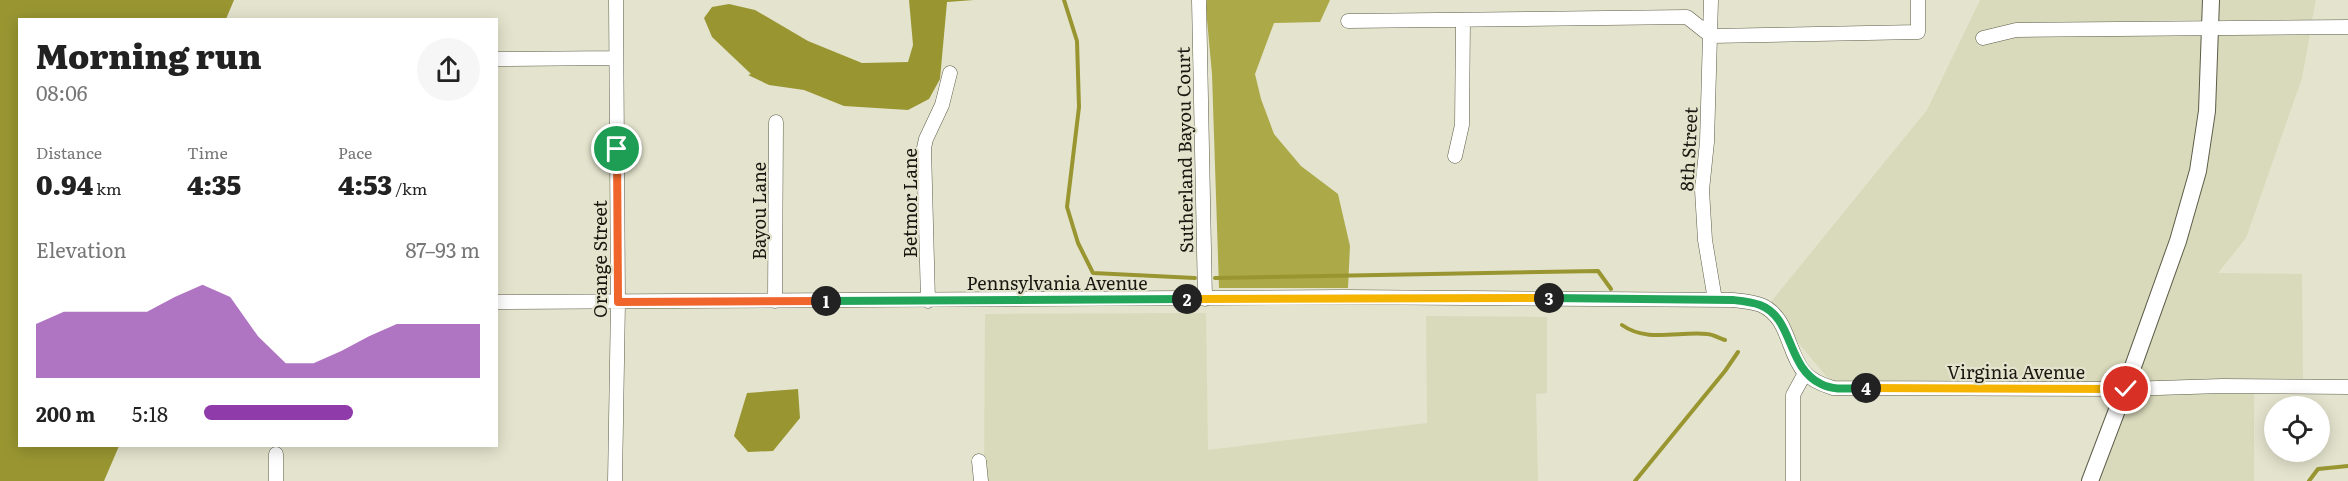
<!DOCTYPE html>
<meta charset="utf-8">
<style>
:root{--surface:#fff;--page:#f6f6f6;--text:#222;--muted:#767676;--accent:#8f3ba9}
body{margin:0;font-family:Literata,serif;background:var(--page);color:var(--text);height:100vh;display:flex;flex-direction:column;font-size:22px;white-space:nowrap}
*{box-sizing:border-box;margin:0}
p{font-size:20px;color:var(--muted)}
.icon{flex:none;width:33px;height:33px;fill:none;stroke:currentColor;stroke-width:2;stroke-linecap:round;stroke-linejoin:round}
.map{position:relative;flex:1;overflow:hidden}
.details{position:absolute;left:18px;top:18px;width:480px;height:429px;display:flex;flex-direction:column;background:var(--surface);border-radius:0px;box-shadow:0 3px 15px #0003}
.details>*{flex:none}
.fabs{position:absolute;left:2264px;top:396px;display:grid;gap:12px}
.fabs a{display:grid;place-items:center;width:66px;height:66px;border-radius:50%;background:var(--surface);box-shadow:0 3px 15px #0003;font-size:30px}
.pin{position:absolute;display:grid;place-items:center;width:51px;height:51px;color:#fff;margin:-26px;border:3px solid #fff;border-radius:50%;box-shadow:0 2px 6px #0007}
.km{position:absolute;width:30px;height:30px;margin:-15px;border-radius:50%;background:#222;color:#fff;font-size:16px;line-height:30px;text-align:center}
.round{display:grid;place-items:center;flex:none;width:63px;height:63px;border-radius:32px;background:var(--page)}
.headline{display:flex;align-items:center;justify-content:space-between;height:102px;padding:0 18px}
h1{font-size:33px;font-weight:800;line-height:45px}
.figures{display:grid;grid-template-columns:repeat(3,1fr);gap:9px;height:102px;padding:6px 18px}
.figures div{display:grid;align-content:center}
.figures b{font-size:26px;font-weight:800}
.figures small{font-size:16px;font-weight:400}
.figures p{font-size:16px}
.chart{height:168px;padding:12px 18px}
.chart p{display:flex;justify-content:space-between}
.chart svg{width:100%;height:108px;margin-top:6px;fill:var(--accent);opacity:.7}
ul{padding:0 18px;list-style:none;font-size:20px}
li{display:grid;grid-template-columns:96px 72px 1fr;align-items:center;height:45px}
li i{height:15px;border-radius:8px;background:var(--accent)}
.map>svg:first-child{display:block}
.built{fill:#d9d9bb}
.forest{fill:#aca948}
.water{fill:#999632}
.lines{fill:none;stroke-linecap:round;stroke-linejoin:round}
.stream{stroke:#999632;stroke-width:4}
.minor-casing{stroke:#5c5c48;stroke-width:15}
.major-casing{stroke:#5c5c48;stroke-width:18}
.minor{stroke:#fff;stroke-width:14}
.major{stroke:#fff;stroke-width:16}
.split-1-casing{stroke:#fff;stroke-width:12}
.split-2-casing{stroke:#fff;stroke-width:12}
.split-3-casing{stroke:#fff;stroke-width:12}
.split-4-casing{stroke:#fff;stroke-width:12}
.split-5-casing{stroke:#fff;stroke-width:12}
.split-1{stroke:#f0652b;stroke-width:8}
.split-2{stroke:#22a559;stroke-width:8}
.split-3{stroke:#f5b400;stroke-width:8}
.split-4{stroke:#22a559;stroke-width:8}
.split-5{stroke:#f5b400;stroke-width:8}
.labels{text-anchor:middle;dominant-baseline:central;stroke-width:4.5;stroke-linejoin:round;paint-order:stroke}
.street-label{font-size:18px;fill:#181810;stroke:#e4e4ce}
</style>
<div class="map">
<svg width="2348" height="481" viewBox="0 0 2348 481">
<rect width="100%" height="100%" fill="#e4e4ce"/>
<path class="built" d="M1980,0H2205V20L2016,23L1976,33L1978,46L2017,37L2205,34L2198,138L2176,226L2121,382L1834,381L1826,376L1796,340L1784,316L1770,303L1927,110Z
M2217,0H2316L2312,20H2218Z
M2217,34H2310L2302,78L2246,238L2218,273L2302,274L2303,379L2135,382L2188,231Z
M1206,313L1208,450L1427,423L1426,316L1547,317V393L1536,394L1538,481H984L985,314Z
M2223,393H2254V481H2096L2130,396Z"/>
<path class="forest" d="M1207,0H1330L1320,22L1274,23L1255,74L1261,99L1274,134L1301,166L1338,194L1350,246L1348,288H1219L1212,74L1206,9Z"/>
<path class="water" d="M0,0H234L226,19L20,20V446H119L104,481H0Z
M909,0H974L947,2L940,79L929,99L908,110L844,106L804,90L769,85L748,75L751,74L712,37L704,18L712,7L729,4L755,10L808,41L862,63L908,62L913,45Z
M798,389L800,418L773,451L748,452L734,436L747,393Z"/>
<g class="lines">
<path class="stream" d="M1064,0L1077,41L1079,107L1067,207L1078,243L1093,273L1195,278
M1215,278L1598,271L1611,289
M1622,325C1647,343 1679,331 1707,334C1712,334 1719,338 1725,340
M1635,481L1725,371L1738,352
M2309,481L2318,469L2348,466"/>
<defs>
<path id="minor" d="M1199,0L1205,299
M1711,0L1707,142L1702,190L1705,240L1715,300
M1348,21L1687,17L1711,36L1918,32V0
M1983,38L2016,30L2348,27
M496,59L615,58
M1455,156L1462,125L1463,20
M775,301L776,122
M928,301L924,148L926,139L942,105L950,73
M496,302L1345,297L1733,300C1742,301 1753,302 1761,305C1789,317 1787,352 1804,372C1811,380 1823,385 1833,388L2125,389L2222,386L2348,387
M979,461L981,481
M276,481V454
M615,481L618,302L616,0
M1793,481V395L1805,373"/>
<path id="major" d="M2090,481L2125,389L2178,241L2198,171L2207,111L2211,0"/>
</defs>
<use href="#minor" class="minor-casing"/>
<use href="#major" class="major-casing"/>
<use href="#minor" class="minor"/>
<use href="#major" class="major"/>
</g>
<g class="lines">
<defs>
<path id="split-1" d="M617,149L618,302L826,301"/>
<path id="split-2" d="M826,301L1187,299"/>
<path id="split-3" d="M1187,299L1549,298"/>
<path id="split-4" d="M1549,298L1733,300C1742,301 1752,302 1760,305C1794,318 1786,367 1821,384C1834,391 1852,388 1866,388"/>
<path id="split-5" d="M1866,388L2126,389"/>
</defs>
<use href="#split-1" class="split-1-casing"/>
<use href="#split-2" class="split-2-casing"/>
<use href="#split-3" class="split-3-casing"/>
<use href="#split-4" class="split-4-casing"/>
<use href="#split-5" class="split-5-casing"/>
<use href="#split-1" class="split-1"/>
<use href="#split-2" class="split-2"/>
<use href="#split-3" class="split-3"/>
<use href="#split-4" class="split-4"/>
<use href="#split-5" class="split-5"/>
</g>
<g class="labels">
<g class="street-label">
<text transform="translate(1688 149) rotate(-87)">8th Street</text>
<text transform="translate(1184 150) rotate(-91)">Sutherland Bayou Court</text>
<text transform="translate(909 203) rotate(-90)">Betmor Lane</text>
<text transform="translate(758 211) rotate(-90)">Bayou Lane</text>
<text transform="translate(599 259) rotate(-90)">Orange Street</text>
<text x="1057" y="282">Pennsylvania Avenue</text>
<text x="2016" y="371">Virginia Avenue</text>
</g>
</g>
</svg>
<div class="fabs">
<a><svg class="icon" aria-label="locate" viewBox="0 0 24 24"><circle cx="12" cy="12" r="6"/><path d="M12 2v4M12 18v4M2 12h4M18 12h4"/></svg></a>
</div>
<div class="pin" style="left:617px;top:149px;background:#1e9e55"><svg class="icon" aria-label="arrive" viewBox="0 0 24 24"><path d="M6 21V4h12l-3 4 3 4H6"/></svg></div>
<div class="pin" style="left:2126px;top:389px;background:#d93025"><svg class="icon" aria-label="check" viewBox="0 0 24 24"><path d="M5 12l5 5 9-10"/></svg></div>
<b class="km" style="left:826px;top:301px">1</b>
<b class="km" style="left:1187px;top:299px">2</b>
<b class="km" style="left:1549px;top:298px">3</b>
<b class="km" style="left:1866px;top:388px">4</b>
<section class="details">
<div class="headline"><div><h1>Morning run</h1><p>08:06</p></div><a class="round"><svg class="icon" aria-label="share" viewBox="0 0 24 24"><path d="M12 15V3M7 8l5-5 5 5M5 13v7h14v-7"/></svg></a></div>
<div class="figures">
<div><p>Distance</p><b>0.94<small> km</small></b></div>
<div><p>Time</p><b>4:35</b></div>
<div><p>Pace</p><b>4:53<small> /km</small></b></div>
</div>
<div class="chart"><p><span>Elevation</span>87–93 m</p>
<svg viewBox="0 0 160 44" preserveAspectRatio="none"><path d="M0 44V22L10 17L20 17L30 17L40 17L50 11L60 6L70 11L80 27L90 38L100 38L110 33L120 27L130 22L140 22L150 22L160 22V44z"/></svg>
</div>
<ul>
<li><b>200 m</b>5:18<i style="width:54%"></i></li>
</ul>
</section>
</div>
